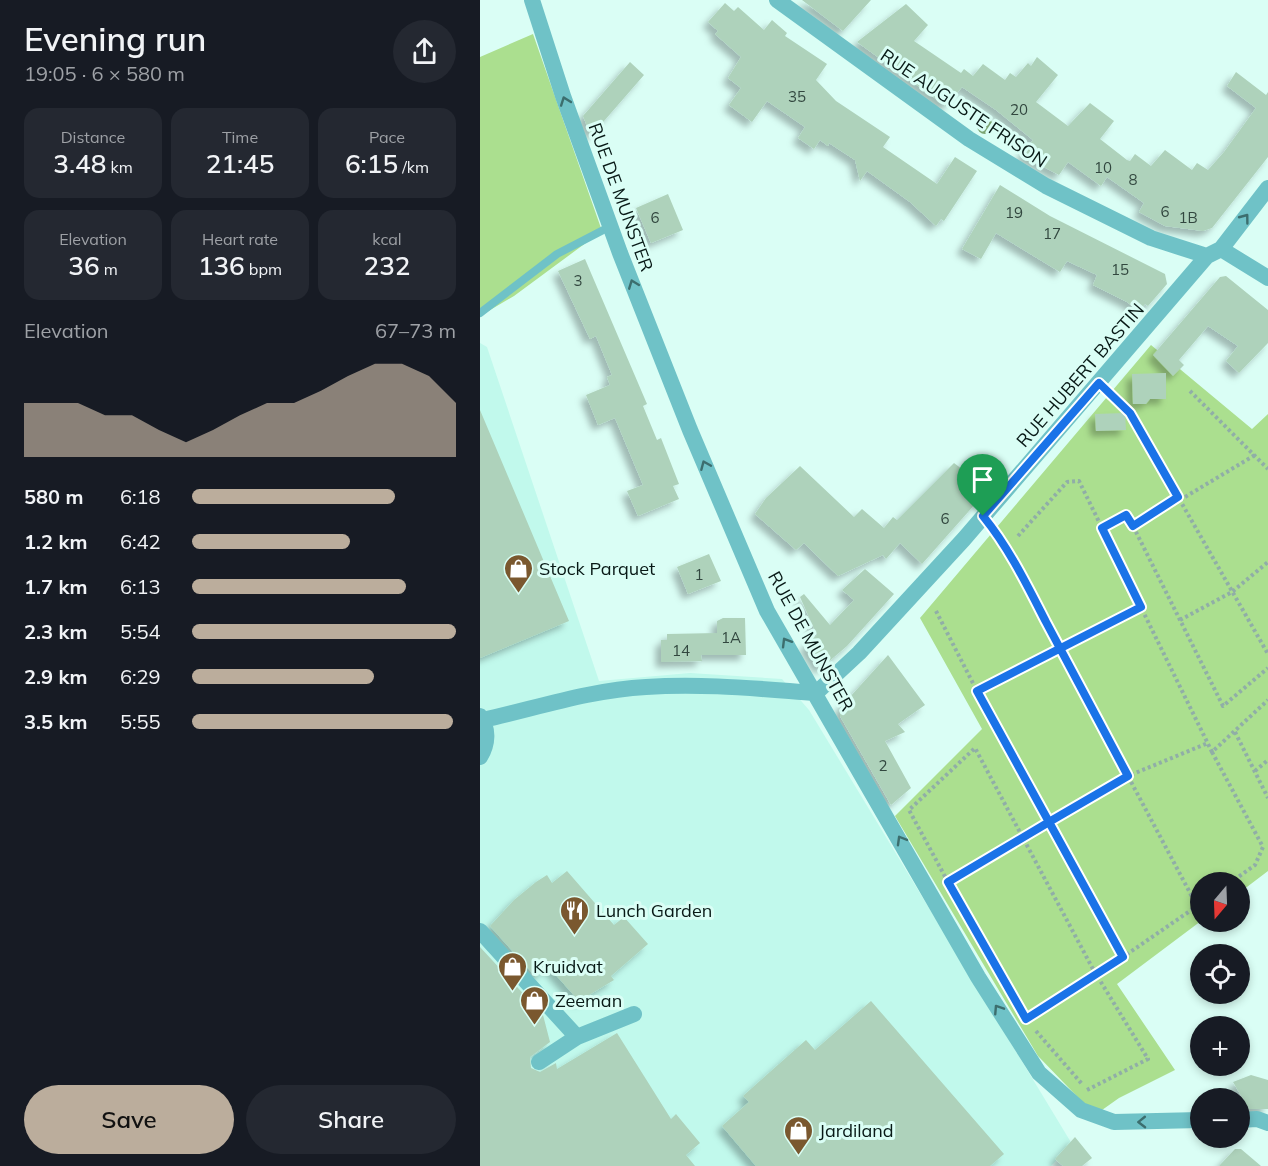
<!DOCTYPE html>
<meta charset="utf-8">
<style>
:root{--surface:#171b24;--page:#242831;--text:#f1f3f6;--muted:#9ea1a6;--accent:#bbad9c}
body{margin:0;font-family:Mulish,sans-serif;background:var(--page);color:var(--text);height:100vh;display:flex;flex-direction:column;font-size:22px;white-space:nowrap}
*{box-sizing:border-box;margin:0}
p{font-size:20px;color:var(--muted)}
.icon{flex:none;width:33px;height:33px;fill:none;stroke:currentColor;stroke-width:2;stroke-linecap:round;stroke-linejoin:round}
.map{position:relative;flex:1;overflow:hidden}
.panel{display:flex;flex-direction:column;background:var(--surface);width:480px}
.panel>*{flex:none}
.needle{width:39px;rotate:199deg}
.buttons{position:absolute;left:710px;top:872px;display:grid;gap:12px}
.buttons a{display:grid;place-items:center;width:60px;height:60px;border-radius:50%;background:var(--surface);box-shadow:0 3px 9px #0003;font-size:30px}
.pin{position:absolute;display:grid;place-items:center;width:51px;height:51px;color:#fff;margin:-62px -26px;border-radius:50% 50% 50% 0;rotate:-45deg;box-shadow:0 0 6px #0007}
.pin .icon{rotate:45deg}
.round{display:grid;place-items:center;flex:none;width:63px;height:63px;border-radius:32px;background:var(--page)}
.head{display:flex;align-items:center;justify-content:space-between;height:102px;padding:0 24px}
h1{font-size:33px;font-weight:600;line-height:45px}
.metrics{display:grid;grid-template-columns:repeat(3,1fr);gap:9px;height:102px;padding:6px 24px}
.metrics div{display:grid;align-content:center;border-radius:15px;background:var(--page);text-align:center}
.metrics b{font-size:26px;font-weight:600}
.metrics small{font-size:16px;font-weight:400}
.metrics p{font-size:16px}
.chart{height:168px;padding:12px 24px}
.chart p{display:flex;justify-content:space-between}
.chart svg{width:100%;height:108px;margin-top:6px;fill:var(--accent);opacity:.7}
.primary-button{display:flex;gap:12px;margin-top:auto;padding:12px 24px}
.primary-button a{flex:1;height:69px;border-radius:36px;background:var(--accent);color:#111;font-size:24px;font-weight:600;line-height:69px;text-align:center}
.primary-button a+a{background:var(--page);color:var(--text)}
ul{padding:0 24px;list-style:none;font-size:20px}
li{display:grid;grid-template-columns:96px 72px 1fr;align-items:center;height:45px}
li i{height:15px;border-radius:8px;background:var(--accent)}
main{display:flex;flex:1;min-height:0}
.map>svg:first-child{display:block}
.built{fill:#c1f9ec}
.green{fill:#abdf8f}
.building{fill:#aed2bb;filter:url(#shadow)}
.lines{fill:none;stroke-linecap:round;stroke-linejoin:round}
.path{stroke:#90aea7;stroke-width:4;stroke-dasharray:3 3;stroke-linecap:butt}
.lane{stroke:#6fc2c7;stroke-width:8}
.street{stroke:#6fc2c7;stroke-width:16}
.tree{fill:#7ba471}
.oneway{stroke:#3c6e6e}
.route-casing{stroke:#fff;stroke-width:12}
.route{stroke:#1a73e8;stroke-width:8}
.labels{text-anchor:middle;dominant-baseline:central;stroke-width:6;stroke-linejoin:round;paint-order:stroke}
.number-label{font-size:15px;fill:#32473f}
.street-label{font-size:18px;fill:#081916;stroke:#dafef5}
.poi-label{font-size:18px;fill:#081916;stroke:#dafef5;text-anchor:start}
</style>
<main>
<section class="panel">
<div class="head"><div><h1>Evening run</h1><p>19:05 · 6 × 580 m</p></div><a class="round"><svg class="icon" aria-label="share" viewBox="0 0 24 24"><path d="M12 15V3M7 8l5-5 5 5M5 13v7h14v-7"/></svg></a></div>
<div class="metrics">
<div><p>Distance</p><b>3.48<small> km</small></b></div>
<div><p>Time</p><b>21:45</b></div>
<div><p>Pace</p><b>6:15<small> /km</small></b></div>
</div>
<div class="metrics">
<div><p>Elevation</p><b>36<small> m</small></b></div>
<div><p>Heart rate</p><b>136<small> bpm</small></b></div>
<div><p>kcal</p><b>232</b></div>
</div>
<div class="chart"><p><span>Elevation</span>67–73 m</p>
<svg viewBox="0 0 160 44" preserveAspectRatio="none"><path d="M0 44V22L10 22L20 22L30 27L40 27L50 33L60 38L70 33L80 27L90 22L100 22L110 17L120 11L130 6L140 6L150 11L160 22V44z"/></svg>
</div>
<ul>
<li><b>580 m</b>6:18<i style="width:77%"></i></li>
<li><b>1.2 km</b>6:42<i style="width:60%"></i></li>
<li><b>1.7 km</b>6:13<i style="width:81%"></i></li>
<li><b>2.3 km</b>5:54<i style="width:100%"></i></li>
<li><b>2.9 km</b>6:29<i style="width:69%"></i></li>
<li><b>3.5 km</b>5:55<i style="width:99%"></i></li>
</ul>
<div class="primary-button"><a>Save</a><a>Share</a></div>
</section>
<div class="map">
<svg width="788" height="1166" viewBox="0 0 788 1166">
<defs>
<filter id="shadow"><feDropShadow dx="-5.5" dy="5.5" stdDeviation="3" flood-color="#0004"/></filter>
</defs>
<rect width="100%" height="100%" fill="#dafef5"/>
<path class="built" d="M0,343L7,347L119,681L210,673L302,679L329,710L592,1144L571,1166H0Z"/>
<path class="green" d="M53,34L122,231L34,296L0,316V57Z
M671,345L772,429L788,414V871L759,893V882H720L721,921L637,984L695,1070L639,1098L615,1115L558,1056L415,816L502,729L440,618Z"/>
<path class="building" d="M322,0H391L363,31Z
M245,3L254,11L258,7L284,30L292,20L307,33L305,36L347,64L336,80L356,101L410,137L403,147L457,184L475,157L497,171L464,221L461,219L456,226L430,202L387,171L380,181L375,160L349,143L348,146L340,140L334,149L318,138L325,127L287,101L272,122L249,105L261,88L248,78L261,57L235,34L238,31L228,22Z
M426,4L448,25L434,41L481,73L484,69L493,76L503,64L525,80L530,73L536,77L548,63L551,66L557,57L578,75L556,102L588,126L610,103L634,121L620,139L647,160L650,161L655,154L671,166L685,150L712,170L717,163L728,170L744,152L776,108L747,86L756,72L786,95L788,92V157L732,228L723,231L685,226L659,212L664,203L627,177L621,186L588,162L579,175L541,155L553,140L516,110L482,87L466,106L377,42Z
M150,62L164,75L111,136L103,116Z
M520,185L570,216L685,274L687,284L668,306L665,304L659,311L647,302L613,285L617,275L587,261L580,272L516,233L501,259L482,249Z
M188,194L203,230L171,243L156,208Z
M105,259L167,404L163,406L177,440L181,438L199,484L193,486L199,499L158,516L147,491L163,485L135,418L118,425L106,395L130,385L127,377L132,375L116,336L110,339L78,271Z
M746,276L788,310V343L759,373L746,361L758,346L728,326L699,360L704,365L693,376L673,355L740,277Z
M686,373V399H670L666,404H653L652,374Z
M0,410L89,621L0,658Z
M645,413L646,430L616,431L615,414Z
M474,463L495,479L499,474L512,485L442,564L420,543L406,559L403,555L358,576L324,543L316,550L275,514L286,498L320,466L374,517L382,509L404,528L413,517L417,520Z
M229,554L241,581L208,594L197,567Z
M385,569L414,594L367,646L340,669L325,646L337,635L320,597L324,594L350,625L374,600L362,590Z
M243,618H265L266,655H221L222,661L181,662V640H187V634L237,633V621Z
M408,655L445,705L418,724L425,732L405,741L431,788L411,805L360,716V708Z
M87,871L134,925L144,917L168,944L131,976L134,980L99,1001L68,966L56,977L10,926L34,900L56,882L67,875L72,883Z
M0,947L63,1015L70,1042L50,1057L51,1068L60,1072L76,1063L77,1069L137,1033L191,1119L196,1114L220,1143L206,1155L215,1166H0Z
M391,1001L524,1154L510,1166H276L242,1126L269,1102L263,1096L326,1040L335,1050Z
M771,1075L788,1080V1109H769L753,1082Z
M595,1137L612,1158L602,1166H583L575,1159Z
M755,1149H761L781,1166H739Z"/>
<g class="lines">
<path class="path" d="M710,391L788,469
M631,394L650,413L788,654
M698,497L653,526L743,706L788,668
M700,500L775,455
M622,528L646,515L653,526
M514,529L522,539L717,906
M538,536L587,482L599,481L732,752L788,700
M661,607L497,691L643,957L720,904
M456,611L497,691
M700,620L752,592L788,562
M755,732L788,798
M732,752L783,847L775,865L751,882
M775,771L788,760
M468,882L429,810L495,748L614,971
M505,948L468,882L648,776L728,743
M546,1019L616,974
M556,1031L602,1084
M607,1090L668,1059L616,974L643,957"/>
<path class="lane" d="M0,313L77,254L131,226"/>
<path class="street" d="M52,0L83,96L140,253L210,430L287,611L498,977L559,1073L601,1110L634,1122L720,1120
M297,0L489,139L566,186L671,238L727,256L741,249L788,278
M741,249L788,188
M0,716C9,729 8,744 0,757
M3,720C57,708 110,690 166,687C222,683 280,689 336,693L379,653L484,539L727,256
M0,931L97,1037L154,1014
M59,1062L97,1037
M759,1120L777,1119L788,1123"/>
</g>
<circle class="tree" cx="505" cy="126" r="8"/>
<defs><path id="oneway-chevron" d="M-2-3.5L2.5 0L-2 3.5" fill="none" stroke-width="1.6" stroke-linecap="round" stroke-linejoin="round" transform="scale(1.5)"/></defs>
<g class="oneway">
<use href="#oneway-chevron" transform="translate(85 101) rotate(-110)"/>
<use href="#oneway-chevron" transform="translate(765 218) rotate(-53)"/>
<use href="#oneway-chevron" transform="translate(153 284) rotate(-111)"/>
<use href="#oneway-chevron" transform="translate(225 465) rotate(-113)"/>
<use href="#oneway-chevron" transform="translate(306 642) rotate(-121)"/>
<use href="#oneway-chevron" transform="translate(421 840) rotate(-120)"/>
<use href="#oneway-chevron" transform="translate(518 1009) rotate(-123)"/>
<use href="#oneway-chevron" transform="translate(662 1122) rotate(179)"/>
</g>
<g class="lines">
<defs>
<path id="route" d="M503,516C529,548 547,585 566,622C593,673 620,724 648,776L569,822L643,957L546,1019L468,882L569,822L497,691L661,607L622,528L646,515L653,526L698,497L650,413L619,383L503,516"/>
</defs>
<use href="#route" class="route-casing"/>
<use href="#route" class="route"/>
</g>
<defs>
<symbol id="shop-pin" viewBox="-11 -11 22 30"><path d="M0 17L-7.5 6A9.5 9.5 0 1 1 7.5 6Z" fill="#7a582f" stroke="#dafef5"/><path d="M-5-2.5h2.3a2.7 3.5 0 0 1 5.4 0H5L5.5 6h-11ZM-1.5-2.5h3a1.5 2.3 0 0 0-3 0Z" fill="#fff"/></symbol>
<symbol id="restaurant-pin" viewBox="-11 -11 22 30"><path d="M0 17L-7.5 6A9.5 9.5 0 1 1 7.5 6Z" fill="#7a582f" stroke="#dafef5"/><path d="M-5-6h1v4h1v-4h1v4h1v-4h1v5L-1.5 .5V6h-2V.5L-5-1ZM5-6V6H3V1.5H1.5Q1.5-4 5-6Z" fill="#fff"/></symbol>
</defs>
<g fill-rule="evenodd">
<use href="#shop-pin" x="22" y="552" width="33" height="45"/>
<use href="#restaurant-pin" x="78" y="894" width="33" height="45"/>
<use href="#shop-pin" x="16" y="950" width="33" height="45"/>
<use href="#shop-pin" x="38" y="984" width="33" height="45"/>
<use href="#shop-pin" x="302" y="1114" width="33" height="45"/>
</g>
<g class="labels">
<g class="number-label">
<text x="317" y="96">35</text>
<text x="539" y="109">20</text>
<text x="623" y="167">10</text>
<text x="653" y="179">8</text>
<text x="685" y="211">6</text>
<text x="534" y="212">19</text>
<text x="175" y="217">6</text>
<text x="708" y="217">1B</text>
<text x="572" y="233">17</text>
<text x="640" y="269">15</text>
<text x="98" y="280">3</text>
<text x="465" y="518">6</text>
<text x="219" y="574">1</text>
<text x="251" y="637">1A</text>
<text x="201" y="650">14</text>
<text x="403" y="765">2</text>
</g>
<g class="street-label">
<text transform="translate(484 108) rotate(34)">RUE AUGUSTE FRISON</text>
<text transform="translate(141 197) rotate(70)">RUE DE MUNSTER</text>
<text transform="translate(600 375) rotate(-49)">RUE HUBERT BASTIN</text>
<text transform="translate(331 641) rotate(61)">RUE DE MUNSTER</text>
</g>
<g class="poi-label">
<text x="59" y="568">Stock Parquet</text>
<text x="116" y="910">Lunch Garden</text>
<text x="53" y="966">Kruidvat</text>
<text x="75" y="1000">Zeeman</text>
<text x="339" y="1130">Jardiland</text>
</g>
</g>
</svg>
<div class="buttons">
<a><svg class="needle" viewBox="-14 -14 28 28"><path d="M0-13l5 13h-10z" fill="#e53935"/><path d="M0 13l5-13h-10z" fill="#9ea1a6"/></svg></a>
<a><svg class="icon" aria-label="locate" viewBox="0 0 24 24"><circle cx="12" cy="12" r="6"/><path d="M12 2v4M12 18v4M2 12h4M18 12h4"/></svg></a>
<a>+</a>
<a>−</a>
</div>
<div class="pin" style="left:503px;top:516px;background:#1e9e55"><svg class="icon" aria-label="arrive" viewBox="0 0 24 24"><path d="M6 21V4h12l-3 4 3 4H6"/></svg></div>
</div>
</main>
